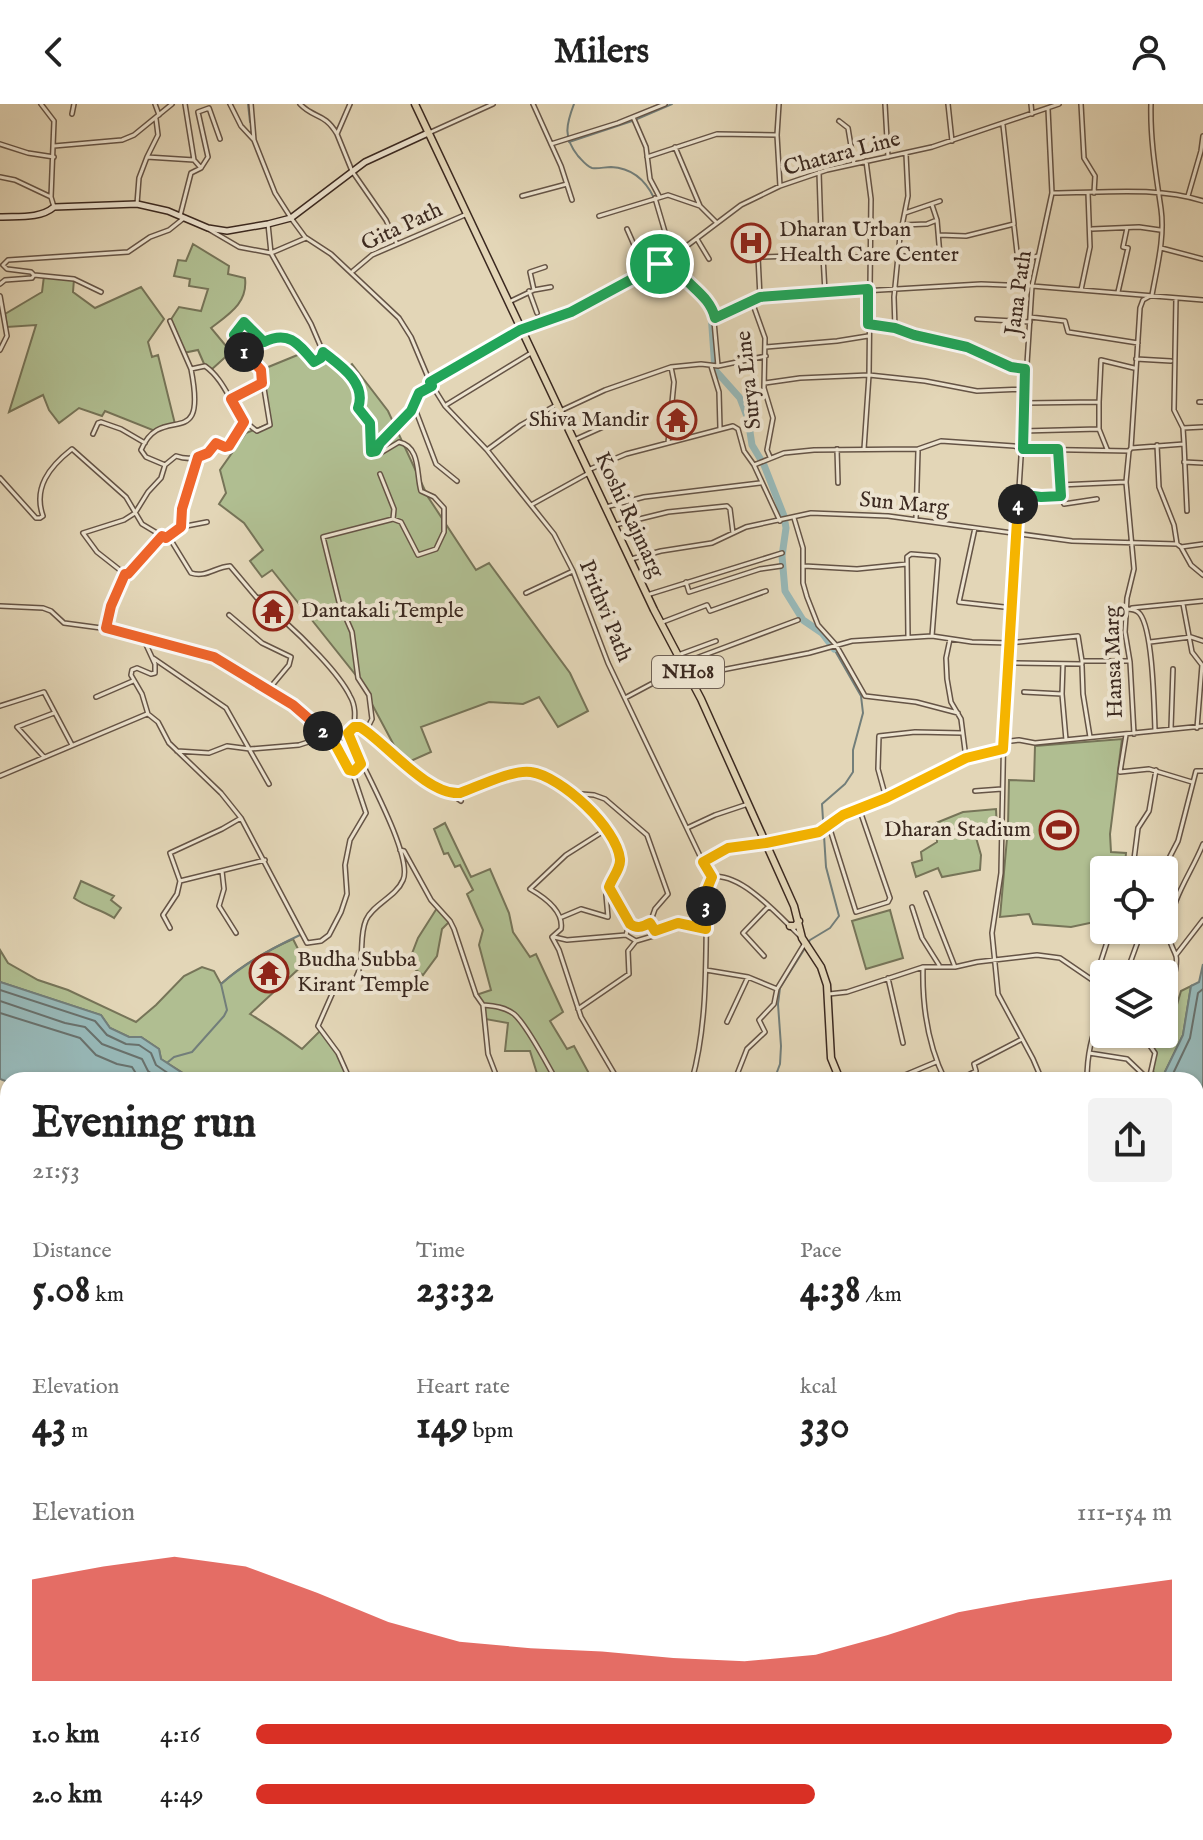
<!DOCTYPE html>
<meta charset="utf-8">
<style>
:root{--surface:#fff;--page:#f2f2f2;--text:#222;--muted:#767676;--accent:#d93025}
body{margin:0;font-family:"IM FELL English",serif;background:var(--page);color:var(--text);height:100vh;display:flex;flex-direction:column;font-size:30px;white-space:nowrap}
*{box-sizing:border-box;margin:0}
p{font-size:26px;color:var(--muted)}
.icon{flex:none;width:44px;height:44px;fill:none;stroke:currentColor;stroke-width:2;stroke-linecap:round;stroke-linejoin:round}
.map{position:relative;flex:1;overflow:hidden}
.side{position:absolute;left:0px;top:968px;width:1204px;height:768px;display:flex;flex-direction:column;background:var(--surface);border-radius:24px 24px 0 0;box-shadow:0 2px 6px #0004}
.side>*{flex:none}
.fabs{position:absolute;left:1090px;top:752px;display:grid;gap:16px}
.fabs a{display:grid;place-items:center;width:88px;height:88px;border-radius:8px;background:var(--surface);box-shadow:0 2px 6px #0004;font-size:40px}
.pin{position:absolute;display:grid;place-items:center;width:68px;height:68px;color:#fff;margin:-34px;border:4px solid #fff;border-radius:50%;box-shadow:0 2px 8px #0007}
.km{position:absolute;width:40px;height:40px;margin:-20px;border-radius:50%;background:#222;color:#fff;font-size:22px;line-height:40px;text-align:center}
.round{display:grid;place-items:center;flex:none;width:84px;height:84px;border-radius:8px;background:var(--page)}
.headline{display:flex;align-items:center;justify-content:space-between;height:136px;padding:0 32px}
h1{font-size:44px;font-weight:800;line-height:60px}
.stats{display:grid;grid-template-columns:repeat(3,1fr);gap:12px;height:136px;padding:8px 32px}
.stats div{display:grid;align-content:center}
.stats b{font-size:40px;font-weight:800}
.stats small{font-size:22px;font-weight:400}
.stats p{font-size:22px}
.chart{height:224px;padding:16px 32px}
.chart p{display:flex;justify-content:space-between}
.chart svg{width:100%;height:144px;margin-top:8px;fill:var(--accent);opacity:.7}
ul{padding:0 32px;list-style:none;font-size:26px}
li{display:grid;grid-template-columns:128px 96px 1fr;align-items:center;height:60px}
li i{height:20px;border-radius:10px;background:var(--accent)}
header{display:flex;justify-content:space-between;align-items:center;height:104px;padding:0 32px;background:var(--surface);font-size:36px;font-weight:800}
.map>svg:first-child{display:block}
.green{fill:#b0be91;stroke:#767458;stroke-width:2}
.water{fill:#97b7b6;stroke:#727e7a;stroke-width:2}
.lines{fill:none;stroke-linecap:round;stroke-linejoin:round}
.shore{stroke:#69706b;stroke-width:2}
.stream{stroke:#727e7a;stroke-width:2}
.river{stroke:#97b7b6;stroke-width:7}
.street-casing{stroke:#655446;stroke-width:6}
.secondary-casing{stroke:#3b2920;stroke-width:8}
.primary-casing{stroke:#3b2920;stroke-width:9}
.street{stroke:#ede4d0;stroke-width:3}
.secondary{stroke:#ede4d0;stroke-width:5}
.primary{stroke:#e3d6b7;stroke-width:6}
.split-1-casing{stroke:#fff;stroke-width:16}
.split-2-casing{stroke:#fff;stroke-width:16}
.split-3-casing{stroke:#fff;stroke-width:16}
.split-4-casing{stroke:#fff;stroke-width:16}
.split-5-casing{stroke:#fff;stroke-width:16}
.split-1{stroke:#22a559;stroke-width:10}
.split-2{stroke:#f0652b;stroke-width:10}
.split-3{stroke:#f5b400;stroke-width:10}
.split-4{stroke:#f5b400;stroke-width:10}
.split-5{stroke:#22a559;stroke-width:10}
.labels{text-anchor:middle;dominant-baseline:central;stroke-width:8;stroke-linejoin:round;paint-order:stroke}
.shield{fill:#ede4d0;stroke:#706155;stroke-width:2}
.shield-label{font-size:20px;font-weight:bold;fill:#3b2920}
.street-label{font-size:22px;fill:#3b2920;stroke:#ede4d0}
.poi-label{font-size:22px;fill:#3b2920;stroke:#ede4d0;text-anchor:start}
</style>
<header><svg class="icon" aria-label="back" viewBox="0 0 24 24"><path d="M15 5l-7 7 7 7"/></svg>Milers<svg class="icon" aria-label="person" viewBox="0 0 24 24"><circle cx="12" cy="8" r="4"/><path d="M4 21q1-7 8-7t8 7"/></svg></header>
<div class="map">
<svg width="1203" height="1736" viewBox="0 0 1203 1736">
<rect width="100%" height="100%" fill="#e3d6b7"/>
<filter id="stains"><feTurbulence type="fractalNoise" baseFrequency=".0025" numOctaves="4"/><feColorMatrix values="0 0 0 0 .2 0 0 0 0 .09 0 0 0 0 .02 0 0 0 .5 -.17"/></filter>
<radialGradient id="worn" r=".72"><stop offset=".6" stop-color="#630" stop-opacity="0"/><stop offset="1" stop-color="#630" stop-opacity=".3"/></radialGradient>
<path class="green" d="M193,140L229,162L228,170L245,174C248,199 229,210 211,224L231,248L211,266L205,262L198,246L183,249L170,217L179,203L201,207L208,185L189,182L190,175L174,172L178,156L186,157Z
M44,172L74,175L73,188L95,204L141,183L164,215L148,238L152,253L158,251L175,320L155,327L105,307L102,312L79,304L59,319L49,306L43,291L9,308L36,221L7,223L5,210L42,188Z
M300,250L316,265L332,254L342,267L352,260L388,307L428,393L476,466L489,459L570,569L588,607L558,623L539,593L523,600L489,598L421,623L431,648L404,660L358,574L272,466L262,473L250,457L263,446L244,419L219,400L226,389L220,366L246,329L269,320L261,266Z
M1122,635L1110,730L1111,748L1126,749L1125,761L1127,762L1126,766H1104V816L1071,823L1033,820L1029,810L1000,813L1008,723L1009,676L1034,677L1035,642Z
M996,705L997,727L975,730L981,751L980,766L942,773L938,764L916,773L912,759L922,756L921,748L937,738L936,719L963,708Z
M445,719L471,773L490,765L509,809L513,828L530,853L536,850L563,908L550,917L567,945L574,942L592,975L539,976L530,947H505L508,919L485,915L483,901L476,891L491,886L479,841L483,826L467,790L473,786L460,761L455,763L448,749L444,750L434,725Z
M81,777L114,792L111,796L121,804L114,814C101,805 86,803 74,794Z
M437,804L450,817L442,825L437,852L423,871L408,860L418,834Z
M890,806L903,854L866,865L852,817Z
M293,835L305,859L250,910C268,921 285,932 302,945L321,926L332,940L350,976H194L161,955L159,945L141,933H129L110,924L101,911L0,878V846L8,859L38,876L68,886L136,918L156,901L184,872L202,863L214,867L221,880C243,860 266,847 293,835Z
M1191,882L1183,931L1161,976H1159L1153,967L1155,949L1152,943L1171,921L1181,887Z
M1196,1189L1203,1195V1463L1196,1462Z
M1196,1495L1203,1507V1736H1043L1041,1728H1196Z
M16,1728H408L400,1736H14Z"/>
<path class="water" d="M1203,860V989L1196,1015V976H1161L1183,931L1191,882L1199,878Z
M0,878L101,911L110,924L129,933H141L159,945L161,955L193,976H8V978L0,975Z
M8,1638V1728H16L14,1736H0V1659Z"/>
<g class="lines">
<path class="shore" d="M0,886L95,917L107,931L126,940L139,941L151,949L156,961L178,976
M0,897L65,919L85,923L102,940L142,955L148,967L160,976
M0,909L80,934L96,951L117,960L132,963L140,976
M1170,976L1190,934L1198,889L1203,885"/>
<path class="stream" d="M248,0L250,18
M574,0C566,21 563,33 578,52C582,56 586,62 592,64C598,65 605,63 611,63C632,64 645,75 654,94
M637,15L672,0
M569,38L632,17
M168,958L174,953L192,948L224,912L227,906L221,880C245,859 270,845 300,831
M774,976L780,960L781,942L778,900L780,884L810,836L830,824L839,812L826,763L822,700L845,680L853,668V646L863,609L861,592L834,545
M1196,1324H1203
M1196,1471L1203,1472
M0,1640L8,1637
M550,1731L565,1728
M492,1736L510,1729
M756,1736L762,1728
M804,1736L806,1728"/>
<path class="river" d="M675,164L711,209L715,266L740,294L748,315L752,341L764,361L784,412L786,424L782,452L785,487L803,516L822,529L834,545"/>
<defs>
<path id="street" d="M41,0L54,17L51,93L54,103
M155,0L159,11
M230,0L241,22L254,36L275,89L291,114L305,133L331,150L399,214L411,233L430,278L445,302L487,346L554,430L573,467L608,559L701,754L712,773
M251,0L254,36
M300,0C314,15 324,8 337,30
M350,0L337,30L352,67L386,116L397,140
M533,0L561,62L572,96
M779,0L777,31L780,82
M885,0L888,53
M948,0L952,37
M1031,0L1032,10
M1081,0L1084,54L1095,72L1094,89
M72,10L74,0
M633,13L646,43L650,75L659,92
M839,17L848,24L854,60
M431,28L493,0
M0,40L28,49L54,53
M551,40L618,19L665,0
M54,42L122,36L134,31L172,0
M675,43L700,102
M147,53L158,31L156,15
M647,53L717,30L777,31
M201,64L208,53L198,8L209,4L220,35
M819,68L821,129
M0,73L15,76L51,93
M1052,89C1101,89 1155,82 1203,97
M522,92L567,80
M1188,92L1201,47L1203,32
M655,94L675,162L690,183L701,190L713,206L718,262
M137,100L139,74L147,53L194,56
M932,101L937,116
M905,109L940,97
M180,112L191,69L201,64L194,56L185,0
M599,112L668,91L700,102L717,119
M1014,122L1018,157L1038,152
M627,125L646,168
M1092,125L1139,123L1160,126
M210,126L239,143L271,149L306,134
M939,131L966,132L1014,120L1003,21
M697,135L709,155
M1161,144L1203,155
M823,152L825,188
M900,152H940L937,116L927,120L903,121
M353,167L372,151L467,110
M34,171L74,175L101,188
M0,180L5,176L32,174L34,171L31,168L7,165L3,161L8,156L128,148L150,133L169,126L184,114
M534,186L551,183
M1081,186L1090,143L1088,89
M529,187L537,209
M1118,188L1128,144L1123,143L1127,124
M0,192L7,232L0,246
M760,193L758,153L823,151L869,154
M1176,194L1174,306L1183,324
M751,195L765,234L764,284L773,314L767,346L770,353
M511,197L534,186L530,168L545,163
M1030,213L1065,217L1068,228L1138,239
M715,214L760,193L981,180L1032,182L1203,196
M977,215L1030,218
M170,217L191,265
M868,220L895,224L914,231L967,243L1011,263L1025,265
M895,224L894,193L900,132L908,92L906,50
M766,243L837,237L868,232
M324,249C341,262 367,279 358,304L370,319V345L371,348L376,347
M1136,255L1171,257
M711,262L719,288L720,324
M430,278L520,226L571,208L646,168L684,144L741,101L780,82L827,66L932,43L1059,0
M765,279L800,274L869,271L925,277L977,287L1023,285
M231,295L262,279
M1099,298L1101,256L1134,264
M1199,298H1203
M446,301L531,249
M414,302L436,360L457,377
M560,307L605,286L671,263L701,260L718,262L766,252
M1099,325L1107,345
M1023,327L1099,325V298L1026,299
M93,330L98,319L101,318L121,325L145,339
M574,336L603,323L614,313
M668,339L674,278L671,263
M1184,340L1187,407
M1157,341L1159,383L1174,421L1177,440
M1131,344L1184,340L1183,324L1203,323
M837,345L838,379
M864,345L869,271L871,95L866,57
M487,346L521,321L558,300
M1184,358L1203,359
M165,361L176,352C193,358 206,352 216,339L225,343L229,342L244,319
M754,361L784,349L814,346L918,345L941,337L1014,342L1023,345L1129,347
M588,366L626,350L733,322L738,325L744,347L754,361L780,417
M380,370L394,405L393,415
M0,374L36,414H40L43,412C33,384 49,363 72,345L126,393L142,420L172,438L191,469C206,474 215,463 230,462L257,494L274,491L286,504L282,515C302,533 339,569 350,592C356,602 355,612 354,623L348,629L350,634
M1060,381L1126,378
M1018,390L1041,393L1061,392L1058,345
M1061,392L1064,400L1097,395
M531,401L587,370
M606,403L644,393L760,379
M794,414L803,444V479L807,493L818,521L836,541L865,592L916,598L958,609
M916,415L918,347
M615,421L668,408L727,402L730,405L733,429
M181,423L182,405L198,353
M975,424L959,498L1013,504
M162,432L128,470H125L97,448L83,429L124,416L135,409L148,388L161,374L165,361L146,353L141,346C162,296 208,352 191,265L205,262C229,279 232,311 257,327L270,321L261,266L244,247L234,231L244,218L264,238C288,226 298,239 314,258L321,254L323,248L311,220L271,149L268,120
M166,434L181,423L207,418
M1181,443L1191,461L1203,471
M631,455L661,447L712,439L746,423L811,409L888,412L1072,437L1177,440L1181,443L1203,440
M804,462L857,465L907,460
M686,478L689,488L760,465L781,462
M526,489L573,467
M647,491L782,449
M1183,500L1192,548L1202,561L1197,624
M0,502L43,504L51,507L64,519L116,526L214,553L249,576L268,585L316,618L336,642L349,666L354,667
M1132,504L1203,497
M1128,505C1134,506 1137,506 1140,510C1153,527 1154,602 1155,626
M229,511L262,539L291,553L289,561L269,585
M660,519L707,501L710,507L766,487
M106,523L111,502L125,470
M908,532L907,453L911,450L936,452L938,455L932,532
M143,534L155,560V569L151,570L137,564L132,566L131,571L142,590L148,610L158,618L169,639L221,689L241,714L307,839L321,837L329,831L341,808L347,790L345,761L350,736L366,709L353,670L354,667L361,660
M950,535L946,554L947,575L951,598L961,615L966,654
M1150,538L1191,533L1203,537
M678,551L716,537
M153,554L226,604L269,680
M683,559L798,516
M1009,559L1082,560V557
M1063,560L1062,590L1066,636
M1082,562L1083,590L1090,633
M691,572L809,549L852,537L932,532L972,538L1009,539L1078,532L1082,557H1128
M1024,588L1062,590
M96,593L133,577
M625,594L685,562
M0,602L44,588L72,641
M354,623L363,624C386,642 430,692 460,689L522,668L540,671L569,689L594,691L605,695L647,731L668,790L655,805L650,819L651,823L660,826L678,819L706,825
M1171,624L1173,565
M366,627L372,615L369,591L358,574L352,528L339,498L323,433L393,415L401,418L418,451L436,445L444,428V404L434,393L421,387C416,370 421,343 399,338L379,350L376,347L380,339L411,307L419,289L432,282
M1134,630L1130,558L1125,528L1127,494L1134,465L1126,378L1129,347L1131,344L1140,204L1143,196L1152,191C1157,163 1165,133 1161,105C1156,70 1150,36 1151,0
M1126,631L1120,668L1149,665L1192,678
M1003,638L1019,636L1035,639L1203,622
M336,642L350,634
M177,647L209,649L227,642L250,645L299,641L327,632
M44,653L17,623L54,609
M0,672L147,610
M975,687L1002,685
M569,689L595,710L607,725L566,751L530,785C544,793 564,807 561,825L552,833L559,846L581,913L618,976
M451,690L461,697
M886,694L878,665L879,632L915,628L962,629
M828,719L856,808L888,798L890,794L859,704
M687,724L715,711L748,700
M400,746L404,747L431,796L450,817L454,825L476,891L483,901L488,950L498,976
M704,758L728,744L766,739L819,728L843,711L886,694L966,654L1003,645
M1129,766L1133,763L1138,724L1149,707L1156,666
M1163,766L1178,737L1196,667H1203
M222,767L224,785L219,802L236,829
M712,773C741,768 780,813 799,831
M180,777L170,749L222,725L241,714
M610,789L630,820C637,825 642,823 650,819
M926,789L955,863
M912,803L922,834L939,861
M562,813L581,805L608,813L606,791L610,789L609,783C618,756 627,751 607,725
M629,820L626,831L636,837
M170,824L163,811L177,790L180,777L265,756
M554,833L567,836L626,831
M1176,851L1203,816
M764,852L743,829L769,802
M923,863C922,902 928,941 945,976
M706,866L748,873L777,885L774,900L759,916L765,928L747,945L736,973L740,976
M1126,870L1142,826
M888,874L903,939
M1093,874L1097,869L1111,826
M335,885L355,876C366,856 358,834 366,816C373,800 396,793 403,776C414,753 361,660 350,634
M777,885L805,839
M333,888L318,922L338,949L350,976
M829,890L847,888L923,863H955L977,858L1037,851L1060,854L1104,884
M483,901C494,902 505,903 514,910C527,921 547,960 556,976
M578,905L629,870L628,847L636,837L653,832L654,828
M1164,907C1168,895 1179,863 1176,852C1173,843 1168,838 1169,828C1171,794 1191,770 1203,740
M727,918L748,873
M1142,930L1155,949L1149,976
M1149,940L1155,930
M1089,949L1127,955L1149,976
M840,972L853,971L898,974L936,958
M692,976C709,914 705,848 707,785L712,773
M959,976L976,967L974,960L1022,935
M1042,976L1033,955L998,890L992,829L1001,769L1004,618L1032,182L1052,89L1048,5
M1087,976C1087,952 1091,928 1104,907
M0,1020L8,1023
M0,1260L2,1264L8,1266
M604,1728L605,1736
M720,1728L721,1736
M829,1728L834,1736
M905,1728L907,1736
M754,1736L758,1728
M783,1736V1728"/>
<path id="secondary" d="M0,113C18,112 40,115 54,103L137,100L168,107L208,124L227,127L268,120L291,114L365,58L428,29"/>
<path id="primary" d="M415,0L654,506L701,595L794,802L802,834L821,863L827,881L831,954L840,976
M790,822H795L799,817
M506,1736L548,1728"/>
</defs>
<use href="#street" class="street-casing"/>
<use href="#secondary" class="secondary-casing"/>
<use href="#primary" class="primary-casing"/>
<use href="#street" class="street"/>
<use href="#secondary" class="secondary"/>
<use href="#primary" class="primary"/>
</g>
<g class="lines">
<defs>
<path id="split-1" d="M244,248L234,231L244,218L264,238C288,226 298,239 314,258L321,254L323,248C341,262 367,279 358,304L370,319L371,348L376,347L380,339L411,307L419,289L432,282L430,278L520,226L571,208L660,160"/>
<path id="split-2" d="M244,248L261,266L262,279L231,295L244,318L229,342L225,343L216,339L208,349L198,353L182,405L181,423L166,434L162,432L128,470H125L111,502L106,524L214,553L293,601L323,627"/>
<path id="split-3" d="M323,627L336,642L349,666L354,667L361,660L348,629L354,623H360C385,638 428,692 460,689C477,683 513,665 531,668C561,672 617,724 620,755C621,764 612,774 609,783L630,820C637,825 642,823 650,819L655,827L678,819L706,825V802"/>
<path id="split-4" d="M706,802L707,785L712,773L703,758L728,744L766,739L819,728L843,711L886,694L966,654L1003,645L1018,400"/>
<path id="split-5" d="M660,160L672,153C679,180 709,187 715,214L760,193L868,185V220L895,224L914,231L967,243L1011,263L1025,265L1023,345H1058L1061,392L1041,393L1018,390V400"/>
</defs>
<use href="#split-1" class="split-1-casing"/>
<use href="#split-2" class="split-2-casing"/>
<use href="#split-3" class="split-3-casing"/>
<use href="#split-4" class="split-4-casing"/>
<use href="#split-5" class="split-5-casing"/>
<use href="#split-1" class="split-1"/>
<use href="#split-2" class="split-2"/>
<use href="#split-3" class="split-3"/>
<use href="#split-4" class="split-4"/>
<use href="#split-5" class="split-5"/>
</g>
<defs>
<symbol id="hospital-ring" viewBox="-11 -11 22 22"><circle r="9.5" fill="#ede4d0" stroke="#8f2418" stroke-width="1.5"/><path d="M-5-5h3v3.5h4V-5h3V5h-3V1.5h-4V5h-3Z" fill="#8f2418"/></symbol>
<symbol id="temple-ring" viewBox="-11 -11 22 22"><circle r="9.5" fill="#ede4d0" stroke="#8f2418" stroke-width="1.5"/><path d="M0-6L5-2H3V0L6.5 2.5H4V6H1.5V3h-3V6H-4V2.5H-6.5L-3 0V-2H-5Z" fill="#8f2418"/></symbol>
<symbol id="stadium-ring" viewBox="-11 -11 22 22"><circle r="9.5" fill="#ede4d0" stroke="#8f2418" stroke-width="1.5"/><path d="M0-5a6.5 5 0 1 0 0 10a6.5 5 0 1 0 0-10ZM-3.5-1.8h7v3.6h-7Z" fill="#8f2418"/></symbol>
</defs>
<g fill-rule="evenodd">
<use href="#hospital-ring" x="729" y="117" width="44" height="44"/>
<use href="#temple-ring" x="655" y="294" width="44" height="44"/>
<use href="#temple-ring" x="251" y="485" width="44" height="44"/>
<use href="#stadium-ring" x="1037" y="704" width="44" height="44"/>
<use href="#temple-ring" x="247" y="847" width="44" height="44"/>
</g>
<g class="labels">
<rect class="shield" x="652" y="552" width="72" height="32" rx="6"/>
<g class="shield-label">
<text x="688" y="568">NH08</text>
</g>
<g class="street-label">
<text transform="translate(842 50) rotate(-15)">Chatara Line</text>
<text transform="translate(402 123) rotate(-25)">Gita Path</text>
<text transform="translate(1019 189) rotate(-82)">Jana Path</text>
<text transform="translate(749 276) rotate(-96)">Surya Line</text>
<text transform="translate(904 400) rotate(5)">Sun Marg</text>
<text transform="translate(629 411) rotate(65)">Koshi Rajmarg</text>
<text transform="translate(605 507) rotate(68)">Prithvi Path</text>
<text transform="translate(1114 558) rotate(-92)">Hansa Marg</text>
</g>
<g class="poi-label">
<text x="779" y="126">Dharan Urban<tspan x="779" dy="25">Health Care Center</tspan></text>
<text x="649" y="316" text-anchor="end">Shiva Mandir</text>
<text x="301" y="507">Dantakali Temple</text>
<text x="1031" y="726" text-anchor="end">Dharan Stadium</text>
<text x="297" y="856">Budha Subba<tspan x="297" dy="25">Kirant Temple</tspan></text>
</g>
</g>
<rect width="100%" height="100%" filter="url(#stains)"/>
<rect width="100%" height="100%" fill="url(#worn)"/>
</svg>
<div class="fabs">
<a><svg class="icon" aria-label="locate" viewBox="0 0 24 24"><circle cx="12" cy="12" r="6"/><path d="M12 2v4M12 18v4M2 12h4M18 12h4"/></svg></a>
<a><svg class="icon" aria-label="layers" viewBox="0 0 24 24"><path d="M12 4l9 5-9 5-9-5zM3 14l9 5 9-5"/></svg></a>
</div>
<div class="pin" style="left:660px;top:160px;background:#1e9e55"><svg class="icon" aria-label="arrive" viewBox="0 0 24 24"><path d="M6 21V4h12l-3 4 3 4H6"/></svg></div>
<b class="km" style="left:244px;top:248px">1</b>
<b class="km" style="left:323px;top:627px">2</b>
<b class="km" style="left:706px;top:802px">3</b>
<b class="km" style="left:1018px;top:400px">4</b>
<section class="side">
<div class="headline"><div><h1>Evening run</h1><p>21:53</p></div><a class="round"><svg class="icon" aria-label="share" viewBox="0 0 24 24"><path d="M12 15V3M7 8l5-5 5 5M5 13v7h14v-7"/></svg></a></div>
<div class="stats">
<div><p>Distance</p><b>5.08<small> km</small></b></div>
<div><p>Time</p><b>23:32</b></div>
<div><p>Pace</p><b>4:38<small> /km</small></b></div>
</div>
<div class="stats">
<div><p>Elevation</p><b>43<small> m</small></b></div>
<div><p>Heart rate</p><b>149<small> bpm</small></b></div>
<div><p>kcal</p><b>330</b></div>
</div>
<div class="chart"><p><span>Elevation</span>111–154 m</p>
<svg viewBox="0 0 160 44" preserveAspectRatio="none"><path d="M0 44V13L10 9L20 6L30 9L40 17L50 26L60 32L70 34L80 35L90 37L100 38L110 36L120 30L130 23L140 19L150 16L160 13V44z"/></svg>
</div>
<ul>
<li><b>1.0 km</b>4:16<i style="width:100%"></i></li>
<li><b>2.0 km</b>4:49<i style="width:61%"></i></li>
</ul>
</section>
</div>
